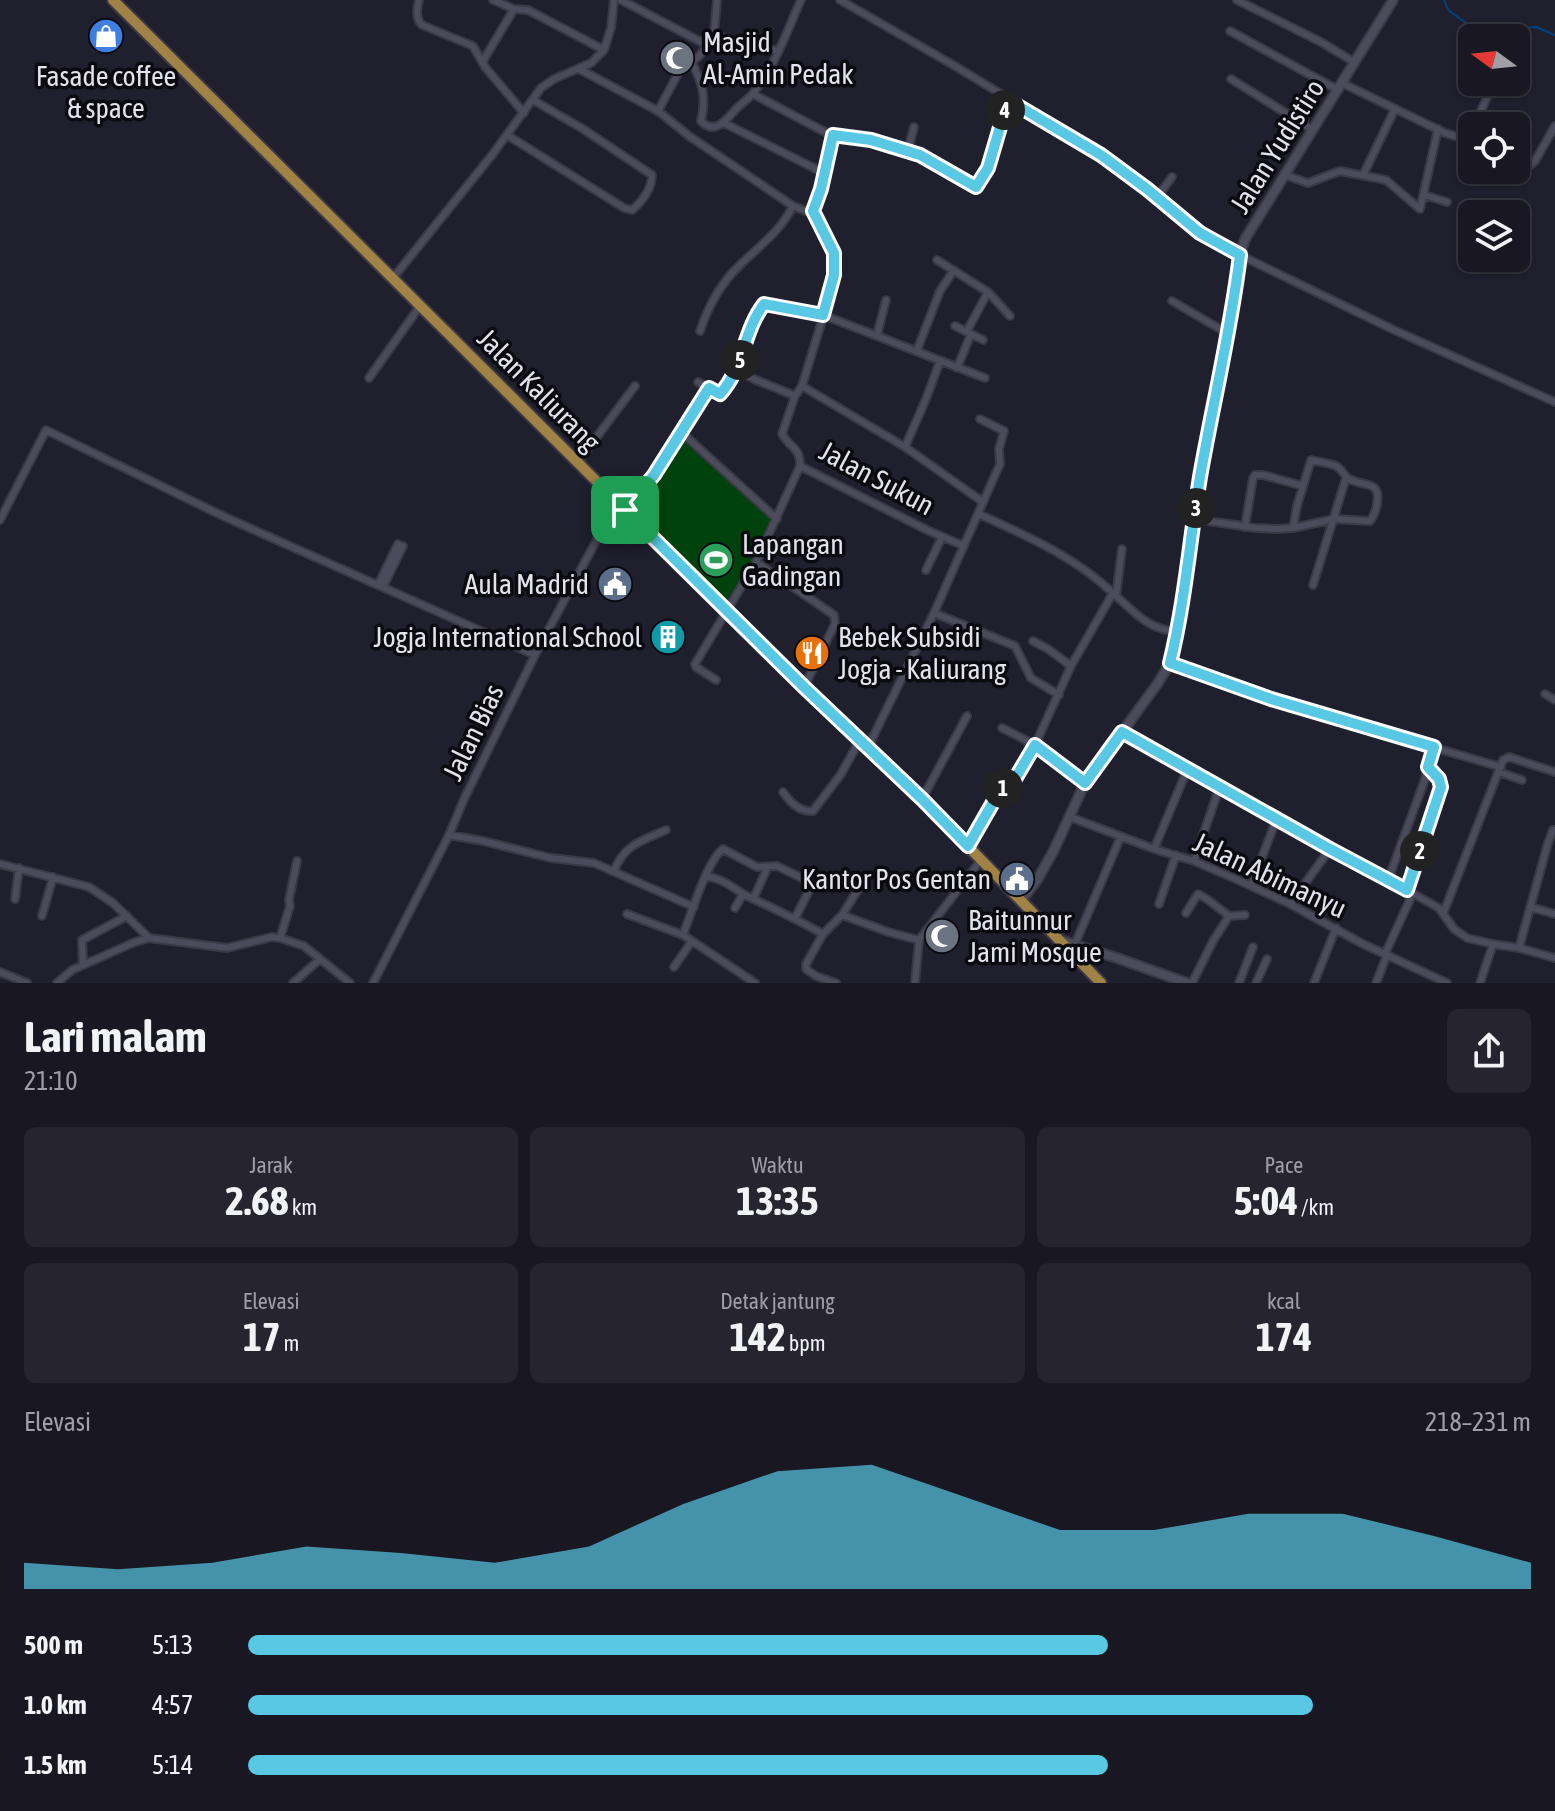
<!DOCTYPE html>
<html lang="id">
<meta charset="utf-8">
<style>
:root{--surface:#181722;--page:#25242f;--text:#f1f3f6;--muted:#9f9fa5;--line:#363640;--accent:#59c8e5}
body{margin:0;font-family:"Asap Condensed",sans-serif;background:var(--page);color:var(--text);height:100vh;display:flex;flex-direction:column;font-size:30px;white-space:nowrap}
*{box-sizing:border-box;margin:0}
p{font-size:26px;color:var(--muted)}
.icon{flex:none;width:44px;height:44px;fill:none;stroke:currentColor;stroke-width:2;stroke-linecap:round;stroke-linejoin:round}
.map{position:relative;height:983px;overflow:hidden}
.drawer{display:flex;flex-direction:column;background:var(--surface);flex:1}
.drawer>*{flex:none}
.needle{width:52px;rotate:285deg}
.controls{position:absolute;left:1458px;top:24px;display:grid;gap:16px}
.controls a{display:grid;place-items:center;width:72px;height:72px;border-radius:12px;background:var(--surface);box-shadow:0 2px 6px #0004,0 0 0 2px var(--line);font-size:40px}
.pin{position:absolute;display:grid;place-items:center;width:68px;height:68px;color:#fff;margin:-34px;border-radius:16px;box-shadow:0 4px 12px #0006}
.km{position:absolute;width:40px;height:40px;margin:-20px;border-radius:50%;background:#222;color:#fff;font-size:22px;line-height:40px;text-align:center}
.round{display:grid;place-items:center;flex:none;width:84px;height:84px;border-radius:12px;background:var(--page)}
.overview{display:flex;align-items:center;justify-content:space-between;height:136px;padding:0 24px}
h1{font-size:44px;font-weight:700;line-height:60px}
.metrics{display:grid;grid-template-columns:repeat(3,1fr);gap:12px;height:136px;padding:8px 24px}
.metrics div{display:grid;align-content:center;border-radius:12px;background:var(--page);text-align:center}
.metrics b{font-size:40px;font-weight:700}
.metrics small{font-size:22px;font-weight:400}
.metrics p{font-size:22px}
.chart{height:224px;padding:16px 24px}
.chart p{display:flex;justify-content:space-between}
.chart svg{width:100%;height:144px;margin-top:8px;fill:var(--accent);opacity:.7}
ul{padding:0 24px;list-style:none;font-size:26px}
li{display:grid;grid-template-columns:128px 96px 1fr;align-items:center;height:60px}
li i{height:20px;border-radius:10px;background:var(--accent)}
.map>svg:first-child{display:block}
.green{fill:#00420e}
.lines{fill:none;stroke-linecap:round;stroke-linejoin:round}
.stream{stroke:#004282;stroke-width:2}
.minor-casing{stroke:#3a3945;stroke-width:10}
.tertiary-casing{stroke:#3a3945;stroke-width:12}
.primary-casing{stroke:#3a3945;stroke-width:14}
.minor{stroke:#4b4b5b;stroke-width:6}
.tertiary{stroke:#4b4b5b;stroke-width:8}
.primary{stroke:#a08245;stroke-width:10}
.route-casing{stroke:#fff;stroke-width:16}
.route{stroke:#59c8e5;stroke-width:10}
.labels{text-anchor:middle;dominant-baseline:central;stroke-width:7;stroke-linejoin:round;paint-order:stroke}
.poi-label{font-size:28px;fill:#e3e3ed;stroke:#0a0a10;text-anchor:start}
.street-label{font-size:28px;fill:#e3e3ed;stroke:#0a0a10}
</style>
<div class="map">
<svg width="1555" height="983" viewBox="0 0 1555 983">
<rect width="100%" height="100%" fill="#201f2d"/>
<path class="green" d="M683,440L772,521L728,605L635,514Z"/>
<g class="lines">
<path class="stream" d="M1444,0L1448,10L1480,33L1536,27L1555,35"/>
<defs>
<path id="minor" d="M419,0C417,9 415,18 422,25L473,46L485,67L524,113
M493,0L514,9L528,10L604,50
M621,0L707,45
M717,0L714,35L700,55L692,62C702,84 707,96 701,121C715,136 727,119 736,109C742,103 750,98 755,91C776,64 787,31 801,0
M840,0L955,66L1101,155L1147,189L1200,233L1250,260L1394,330L1555,402
M1237,0L1321,42L1354,62
M1230,31L1338,90
M714,35L778,51
M483,61L514,9
M579,69L658,111L689,136L793,206L806,211H813
M1231,79L1313,130
M1342,83L1445,133L1472,141
M753,94L823,131L833,135L871,140L920,155L976,187L988,168L1008,100
M658,111L681,68L692,62
M724,123L824,173
M1474,126L1494,82
M1503,126L1507,117
M507,135L624,208L632,210C643,201 652,188 652,175L583,129L533,100
M908,150L914,127
M1516,161L1530,165L1535,161L1555,126
M1285,175L1308,183L1340,171L1386,180L1420,209L1438,129
M1363,175L1395,109
M1495,177L1499,170
M1424,195L1447,202
M1157,197L1172,177
M937,260L988,292L1010,316
M393,278L492,155L541,88L554,79L591,63L604,50L611,28L614,0
M1172,301L1227,333
M955,326L983,340
M700,331C708,307 720,284 739,266C759,246 780,232 793,206
M967,331L988,292
M877,335L886,300
M917,350L940,291L954,270
M957,368L971,334
M737,370L756,380L795,396
M369,378L420,306
M698,382L720,394C726,387 732,381 735,373C744,354 749,312 768,304L823,315L985,378
M802,386L905,447L983,502
M681,432L777,519
M905,447L926,399L940,361
M578,462L635,386
M800,466L927,530L964,546
M625,510L654,475L709,388
M979,514C1028,537 1072,555 1113,593
M1194,519L1256,528L1277,529L1293,528L1334,519L1370,521C1374,516 1376,511 1377,504C1381,480 1365,487 1349,479C1344,476 1342,469 1336,466C1329,463 1319,462 1311,460L1297,506L1293,528
M0,520L46,430L225,517L535,655
M1245,527L1253,478L1255,475H1263L1303,486
M756,562L834,615L835,624L804,687
M926,570L942,537
M378,585L398,544
M1313,585L1346,478
M383,587L403,546
M1116,596L1122,549
M934,613L1015,646L1031,678L1059,695
M1033,641L1048,649L1071,666
M1170,663L1271,699L1360,726L1501,767
M716,680L696,667L695,664L756,562L800,466C801,448 790,448 782,434L795,396L802,386L831,291L834,275V253L813,211L821,189L833,135
M1545,694L1555,700
M1002,728L1035,745L1071,666L1113,593C1132,610 1150,632 1178,631
M1122,732L1439,908L1454,929L1467,938L1493,944L1519,948L1555,958
M868,747L934,613L1000,464L999,449L1004,431L980,419
M1499,772L1522,780
M783,792C790,802 799,812 813,811L841,774L860,740
M922,799L967,716
M1070,817L1154,849L1194,861L1238,880L1290,904L1361,943L1447,983
M449,835L483,841L551,858L594,863L694,907
M968,846L999,792L1012,784L1035,745L1085,783
M1154,849L1188,768
M1194,861L1220,786
M0,864L89,887L113,903L149,938
M614,871C624,845 641,841 666,830
M707,877C721,877 734,889 747,896C773,908 798,920 823,934L806,964V969L816,976L836,983
M1388,880L1424,782L1434,747
M1251,886L1277,818
M1407,890L1441,787L1439,779L1428,767
M15,899L19,868
M753,899L768,867
M1159,904L1176,855
M1290,904L1330,849
M1530,907L1555,914
M735,908L743,894
M1186,913L1198,894L1207,899L1229,916
M627,914L683,935L755,983
M1443,914L1503,760L1509,757L1555,772
M842,915L861,885
M42,916L53,877
M823,934L842,915L888,932L919,940
M683,935C691,914 707,861 723,849L757,867L777,866L810,882L811,887L795,918
M280,938L290,906L289,900L297,861
M1075,944L1121,836
M1519,948L1548,843L1553,830H1555
M1385,954L1413,893
M83,965L82,940L127,916
M674,967L692,941
M0,972L27,983
M57,983L72,970L135,942L149,938L227,948L272,937L280,938L304,946L350,983
M293,983L320,959
M373,983L449,835L465,797L535,655L617,502
M915,983L919,940L981,860
M1192,983L1213,941L1229,916L1245,915
M1239,983L1253,947
M1256,983L1267,959
M1314,983L1336,928
M1376,983L1387,955
M1480,983L1493,944"/>
<path id="tertiary" d="M1021,901L1037,880L1053,852L1085,783L1158,683L1170,663L1178,631L1200,478L1228,331L1240,255L1245,239L1393,0
M1060,940L1117,958L1187,983"/>
<path id="primary" d="M113,0L731,615L922,799L1101,983"/>
</defs>
<use href="#minor" class="minor-casing"/>
<use href="#tertiary" class="tertiary-casing"/>
<use href="#primary" class="primary-casing"/>
<use href="#minor" class="minor"/>
<use href="#tertiary" class="tertiary"/>
<use href="#primary" class="primary"/>
</g>
<g class="lines">
<defs>
<path id="route" d="M1008,100L1101,155L1147,189L1200,233L1240,255C1231,330 1213,403 1200,477C1190,539 1185,602 1170,663L1271,699L1434,747L1428,767L1439,779L1441,787L1407,890L1330,849L1122,732L1085,783L1035,745L1012,784L999,792L968,846L922,799L804,687L625,510L654,475L709,388L720,394C744,368 743,331 764,304L823,315L834,275V253L813,211L821,189L833,135L871,140L920,155L976,187L988,168Z"/>
</defs>
<use href="#route" class="route-casing"/>
<use href="#route" class="route"/>
</g>
<defs>
<symbol id="shop-disc" viewBox="-11 -11 22 22"><circle r="9.5" fill="#3f7fe0" stroke="#0a0a10"/><path d="M-5-2.5h2.3a2.7 3.5 0 0 1 5.4 0H5L5.5 6h-11ZM-1.5-2.5h3a1.5 2.3 0 0 0-3 0Z" fill="#fff"/></symbol>
<symbol id="mosque-disc" viewBox="-11 -11 22 22"><circle r="9.5" fill="#6b7280" stroke="#0a0a10"/><path d="M3.5-4.9A6 6 0 1 0 3.5 4.9A5 5 0 1 1 3.5-4.9Z" fill="#fff"/></symbol>
<symbol id="stadium-disc" viewBox="-11 -11 22 22"><circle r="9.5" fill="#2e9e5b" stroke="#0a0a10"/><path d="M0-5a6.5 5 0 1 0 0 10a6.5 5 0 1 0 0-10ZM-3.5-1.8h7v3.6h-7Z" fill="#fff"/></symbol>
<symbol id="civic-disc" viewBox="-11 -11 22 22"><circle r="9.5" fill="#5c6f8a" stroke="#0a0a10"/><path d="M-.6-6.5H3V-4.5H.6V-3L4-1V1h2V6H-6V1h2V-1L-.6-3ZM-1.2 2.5V6h2.4V2.5Z" fill="#fff"/></symbol>
<symbol id="building-disc" viewBox="-11 -11 22 22"><circle r="9.5" fill="#0f9aa8" stroke="#0a0a10"/><path d="M-4-6H4V6H1V3H-1V6H-4ZM-2.5-4.3h1.7v1.8h-1.7ZM.8-4.3h1.7v1.8H.8ZM-2.5-1h1.7V.8h-1.7ZM.8-1h1.7V.8H.8Z" fill="#fff"/></symbol>
<symbol id="restaurant-disc" viewBox="-11 -11 22 22"><circle r="9.5" fill="#e8710a" stroke="#0a0a10"/><path d="M-5-6h1v4h1v-4h1v4h1v-4h1v5L-1.5 .5V6h-2V.5L-5-1ZM5-6V6H3V1.5H1.5Q1.5-4 5-6Z" fill="#fff"/></symbol>
</defs>
<g fill-rule="evenodd">
<use href="#shop-disc" x="86" y="16" width="40" height="40"/>
<use href="#mosque-disc" x="657" y="38" width="40" height="40"/>
<use href="#stadium-disc" x="696" y="540" width="40" height="40"/>
<use href="#civic-disc" x="595" y="564" width="40" height="40"/>
<use href="#building-disc" x="648" y="617" width="40" height="40"/>
<use href="#restaurant-disc" x="792" y="633" width="40" height="40"/>
<use href="#civic-disc" x="997" y="859" width="40" height="40"/>
<use href="#mosque-disc" x="922" y="916" width="40" height="40"/>
</g>
<g class="labels">
<g class="poi-label">
<text x="703" y="42">Masjid<tspan x="703" dy="32">Al-Amin Pedak</tspan></text>
<text x="106" y="76" text-anchor="middle">Fasade coffee<tspan x="106" dy="32">&amp; space</tspan></text>
<text x="742" y="544">Lapangan<tspan x="742" dy="32">Gadingan</tspan></text>
<text x="589" y="584" text-anchor="end">Aula Madrid</text>
<text x="642" y="637" text-anchor="end">Jogja International School</text>
<text x="838" y="637">Bebek Subsidi<tspan x="838" dy="32">Jogja - Kaliurang</tspan></text>
<text x="991" y="879" text-anchor="end">Kantor Pos Gentan</text>
<text x="968" y="920">Baitunnur<tspan x="968" dy="32">Jami Mosque</tspan></text>
</g>
<g class="street-label">
<text transform="translate(1277 146) rotate(-58)">Jalan Yudistiro</text>
<text transform="translate(539 390) rotate(45)">Jalan Kaliurang</text>
<text transform="translate(877 478) rotate(28)">Jalan Sukun</text>
<text transform="translate(473 732) rotate(-64)">Jalan Bias</text>
<text transform="translate(1270 875) rotate(25)">Jalan Abimanyu</text>
</g>
</g>
</svg>
<div class="controls">
<a><svg class="needle" viewBox="-14 -14 28 28"><path d="M0-13l5 13h-10z" fill="#e53935"/><path d="M0 13l5-13h-10z" fill="#9f9fa5"/></svg></a>
<a><svg class="icon" aria-label="locate" viewBox="0 0 24 24"><circle cx="12" cy="12" r="6"/><path d="M12 2v4M12 18v4M2 12h4M18 12h4"/></svg></a>
<a><svg class="icon" aria-label="layers" viewBox="0 0 24 24"><path d="M12 4l9 5-9 5-9-5zM3 14l9 5 9-5"/></svg></a>
</div>
<div class="pin" style="left:625px;top:510px;background:#1e9e55"><svg class="icon" aria-label="arrive" viewBox="0 0 24 24"><path d="M6 21V4h12l-3 4 3 4H6"/></svg></div>
<b class="km" style="left:1003px;top:788px">1</b>
<b class="km" style="left:1420px;top:851px">2</b>
<b class="km" style="left:1196px;top:508px">3</b>
<b class="km" style="left:1005px;top:110px">4</b>
<b class="km" style="left:740px;top:360px">5</b>
</div>
<section class="drawer">
<div class="overview"><div><h1>Lari malam</h1><p>21:10</p></div><a class="round"><svg class="icon" aria-label="share" viewBox="0 0 24 24"><path d="M12 15V3M7 8l5-5 5 5M5 13v7h14v-7"/></svg></a></div>
<div class="metrics">
<div><p>Jarak</p><b>2.68<small> km</small></b></div>
<div><p>Waktu</p><b>13:35</b></div>
<div><p>Pace</p><b>5:04<small> /km</small></b></div>
</div>
<div class="metrics">
<div><p>Elevasi</p><b>17<small> m</small></b></div>
<div><p>Detak jantung</p><b>142<small> bpm</small></b></div>
<div><p>kcal</p><b>174</b></div>
</div>
<div class="chart"><p><span>Elevasi</span>218–231 m</p>
<svg viewBox="0 0 160 44" preserveAspectRatio="none"><path d="M0 44V36L10 38L20 36L30 31L40 33L50 36L60 31L70 18L80 8L90 6L100 16L110 26L120 26L130 21L140 21L150 28L160 36V44z"/></svg>
</div>
<ul>
<li><b>500 m</b>5:13<i style="width:67%"></i></li>
<li><b>1.0 km</b>4:57<i style="width:83%"></i></li>
<li><b>1.5 km</b>5:14<i style="width:67%"></i></li>
</ul>
</section>
